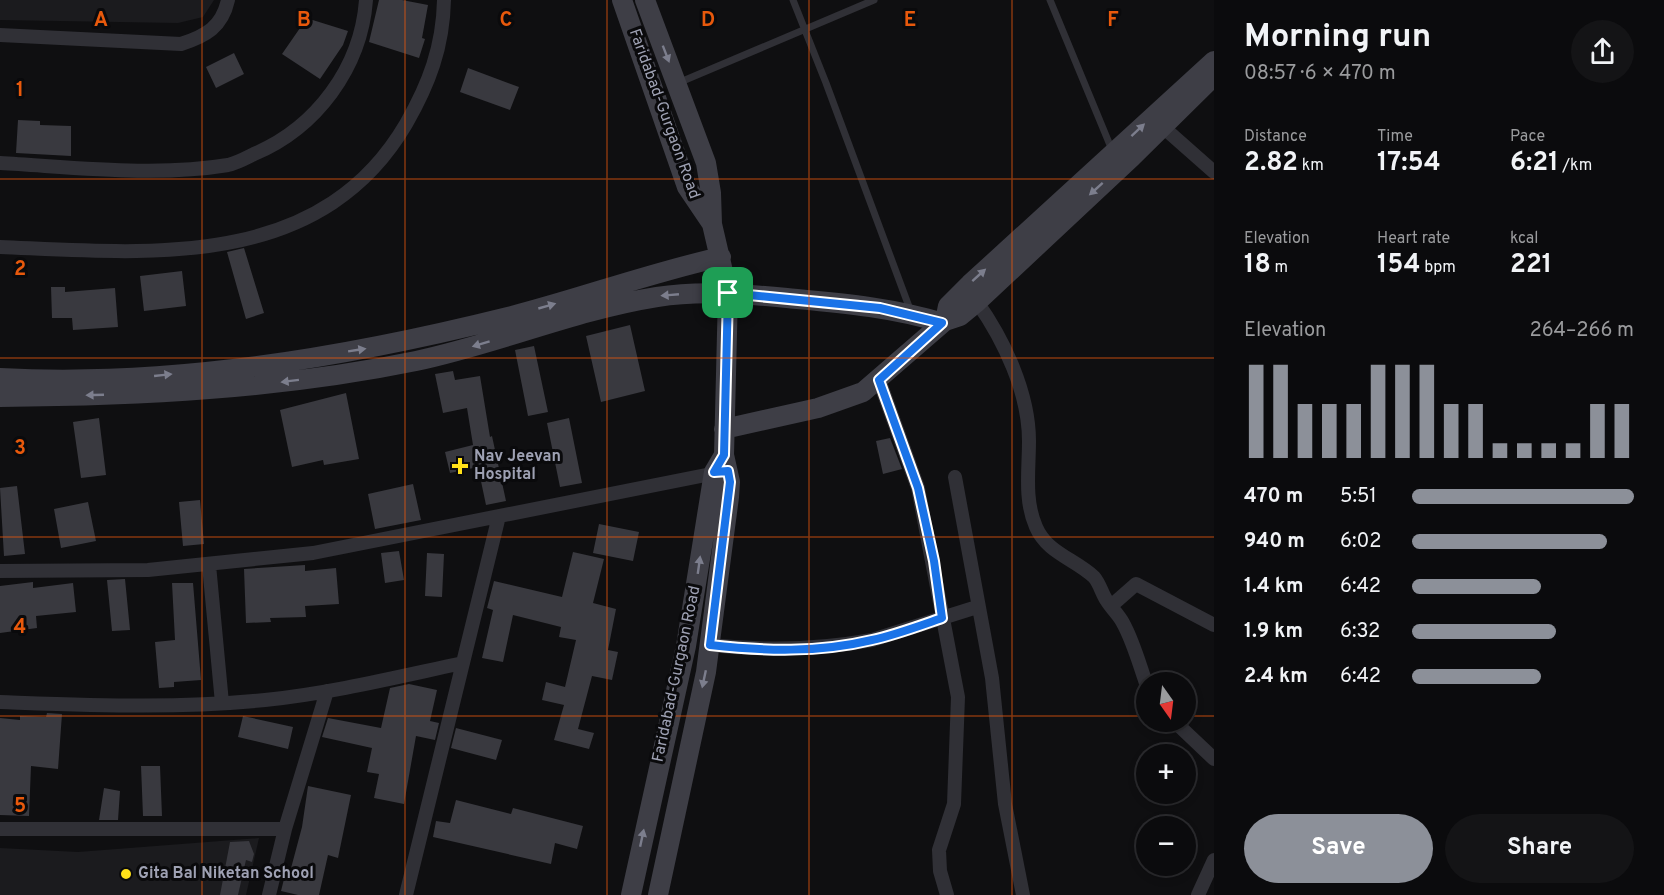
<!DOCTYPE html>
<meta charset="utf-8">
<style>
:root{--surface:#0b0b0d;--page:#141416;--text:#f1f3f6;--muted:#9a9b9d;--line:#2b2b2e;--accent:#8c9099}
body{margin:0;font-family:Overpass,sans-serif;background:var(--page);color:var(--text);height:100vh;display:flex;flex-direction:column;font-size:22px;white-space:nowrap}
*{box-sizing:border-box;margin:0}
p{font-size:20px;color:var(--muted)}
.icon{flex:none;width:33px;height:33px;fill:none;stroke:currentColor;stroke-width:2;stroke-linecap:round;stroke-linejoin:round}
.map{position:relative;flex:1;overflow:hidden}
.side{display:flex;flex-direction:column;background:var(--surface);width:450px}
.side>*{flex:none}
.needle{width:39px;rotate:166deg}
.tools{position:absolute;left:1136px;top:672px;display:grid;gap:12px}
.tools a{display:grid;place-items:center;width:60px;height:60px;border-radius:50%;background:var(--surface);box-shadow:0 3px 9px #0003,0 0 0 2px var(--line);font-size:30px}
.pin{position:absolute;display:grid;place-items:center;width:51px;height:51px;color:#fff;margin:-26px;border-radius:12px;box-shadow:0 3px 9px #0006}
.round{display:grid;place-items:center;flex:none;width:63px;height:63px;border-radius:32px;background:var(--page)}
.summary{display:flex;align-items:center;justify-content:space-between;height:102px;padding:0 30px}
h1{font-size:33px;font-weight:700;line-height:45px}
.metrics{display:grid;grid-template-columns:repeat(3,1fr);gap:9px;height:102px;padding:6px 30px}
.metrics div{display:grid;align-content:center}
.metrics b{font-size:26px;font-weight:700}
.metrics small{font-size:16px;font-weight:400}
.metrics p{font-size:16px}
.chart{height:168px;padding:12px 30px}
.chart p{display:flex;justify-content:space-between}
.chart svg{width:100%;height:108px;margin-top:6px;stroke:var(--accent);stroke-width:6}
.cta{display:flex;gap:12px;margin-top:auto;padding:12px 30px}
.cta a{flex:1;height:69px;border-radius:36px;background:var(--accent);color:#fff;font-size:24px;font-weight:700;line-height:69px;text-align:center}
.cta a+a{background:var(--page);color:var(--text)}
ul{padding:0 30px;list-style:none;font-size:20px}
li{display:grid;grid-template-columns:96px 72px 1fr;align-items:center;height:45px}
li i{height:15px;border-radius:8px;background:var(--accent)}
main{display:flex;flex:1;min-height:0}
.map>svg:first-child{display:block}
.built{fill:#1b1b1e}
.building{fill:#39393f}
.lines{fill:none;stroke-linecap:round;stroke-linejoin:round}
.lane{stroke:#303036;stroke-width:7}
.street{stroke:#303036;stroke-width:14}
.secondary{stroke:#3e3e46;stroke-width:20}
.oneway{fill:#7c7e8d}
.route-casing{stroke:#fff;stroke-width:12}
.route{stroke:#1a73e8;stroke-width:8}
.grid{fill:none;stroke:#e8590c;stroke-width:1.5;stroke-opacity:0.55}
.poi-dot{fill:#ffe019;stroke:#0a0a0c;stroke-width:2}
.labels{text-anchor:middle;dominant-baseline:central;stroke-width:6;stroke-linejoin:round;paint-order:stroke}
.street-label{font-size:16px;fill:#9ea1b3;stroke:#0a0a0c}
.poi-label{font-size:16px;font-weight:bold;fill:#9ea1b3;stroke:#0a0a0c;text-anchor:start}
.grid-label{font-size:20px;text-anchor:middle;font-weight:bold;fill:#e8590c;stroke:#0a0a0c;stroke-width:6;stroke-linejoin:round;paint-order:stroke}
</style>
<main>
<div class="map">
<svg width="1214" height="895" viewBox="0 0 1214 895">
<rect width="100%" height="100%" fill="#0f0f11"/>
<path class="built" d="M0,0H214L203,17L178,23L0,20Z
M259,838L246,895H0V848L78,852Z"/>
<path class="building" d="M379,0H402L428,5L422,38L425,39L419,58L369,42Z
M303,17L348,31L343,45L320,79L282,54L300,28Z
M234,53L244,74L216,88L206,67Z
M468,68L519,87L510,110L460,92Z
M18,120L40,121V125L71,126V156L16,153Z
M244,248L264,313L246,319L227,252Z
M182,271L186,306L144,311L140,276Z
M51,287H65V292L115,288L118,327L73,330L72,318H52Z
M630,325L645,391L601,402L586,336Z
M534,346L548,412L528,416L515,350Z
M453,371L455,380L480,376L490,437L492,436L506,501L486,505L478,467L450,473L445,452L473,445L467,408L443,413L435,374Z
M346,393L359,459L324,465L323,460L292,467L280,410Z
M99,418L106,475L81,478L73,422Z
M569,418L582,483L560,487L547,423Z
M890,438L902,469L883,474L876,441Z
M413,484L421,520L375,529L368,494Z
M17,486L25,554L4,556L0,488Z
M200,500L204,544L183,546L179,502Z
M88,502L96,541L61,548L54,509Z
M599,524L639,532L633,561L593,553Z
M399,551L404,580L385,583L381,553Z
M573,552L604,559L593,603L616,609L608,650L618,652L612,680L592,676L578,729L594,733L589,749L554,740L564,705L542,700L546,682L565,687L576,640L559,637L561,627L513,615L503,662L482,658L493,610L487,608L494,581L562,597Z
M427,553L444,554L442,597L425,596Z
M305,565V571L336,568L339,604L305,606L306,617L270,618L271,622L246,623L244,569Z
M125,579L130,630L112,631L107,580Z
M33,582V588L73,583L76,612L36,616L37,628L0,633V586Z
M172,583H193L201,680L174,682V687L159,688L155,642L175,640Z
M409,684L437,690L430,721L439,723L435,740L416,736L404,804L374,798L379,774L367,772L372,748L322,737L328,718L381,728L390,688Z
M47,713L62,714L58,769L31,766L29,816L0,815V718L20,720V716L46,717Z
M243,716L293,727L288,749L238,737Z
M456,728L502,740L496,760L451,748Z
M141,766H160L162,816H143Z
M308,786L351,795L338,858L328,855L319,895H298L281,891L286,871L290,872L302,827Z
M104,788L120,791L118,820H99Z
M456,800L511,814L513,808L583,826L577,849L555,843L551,864L433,837L436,821L450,823Z
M249,841L254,854L252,862L246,860L238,895H220L230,842Z"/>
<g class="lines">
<path class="lane" d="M793,0L826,83L911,312
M1050,0L1112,150
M678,83L874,0"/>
<path class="street" d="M0,35L181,44C206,36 222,27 228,0
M1163,127L1214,172
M0,163C73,167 156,177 228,165C237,163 246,158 254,154C316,128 361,68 366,0
M0,247C147,253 319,272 406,124C429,84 443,47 444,0
M977,302C1004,340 1029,393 1029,441C1029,470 1024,500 1036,527C1047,553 1075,559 1094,577C1100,584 1102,594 1107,601C1112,609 1119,615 1123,623C1133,641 1139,663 1146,683
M879,380L918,488L958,697L954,804L939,850L940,871L947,895
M955,477L992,678L1005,804L1023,895
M209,565L222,703
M0,571L148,570L313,553L721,472
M1111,606L1136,584L1214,625
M710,645C766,651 817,650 872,640L977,607
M0,702C88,705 177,709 265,700C332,693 397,677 463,663
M1175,722L1214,759
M0,829H285
M269,895L285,829L327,691
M406,895L499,516
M1198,895L1214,860"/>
<path class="secondary" d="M622,0L687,187L712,224
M645,0L706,163L711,193L712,224L728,293L724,455L730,482L729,497L706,672L658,895
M945,321L948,306L970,284L1214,61
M0,378C170,387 343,358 508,317C579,299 649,273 721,257
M0,397C139,396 280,389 416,361C497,344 575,310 657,297C700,290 744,294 787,298C840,303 891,307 943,323
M724,429L818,408L863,392L945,321L960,316L977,302L1132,157L1214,76
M631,895L686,646L714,472L724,455"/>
</g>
<defs><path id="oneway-solid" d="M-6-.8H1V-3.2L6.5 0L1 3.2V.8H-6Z" transform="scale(1.5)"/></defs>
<g class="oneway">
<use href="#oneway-solid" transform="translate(666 54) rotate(69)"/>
<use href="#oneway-solid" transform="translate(1138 130) rotate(-43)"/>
<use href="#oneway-solid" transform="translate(1096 189) rotate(138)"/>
<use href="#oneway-solid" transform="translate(979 275) rotate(-42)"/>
<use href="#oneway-solid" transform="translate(670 295) rotate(175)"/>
<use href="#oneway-solid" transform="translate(547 306) rotate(-16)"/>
<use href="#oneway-solid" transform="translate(481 344) rotate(163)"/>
<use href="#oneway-solid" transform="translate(357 350) rotate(-9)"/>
<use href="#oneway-solid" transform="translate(163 375) rotate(-6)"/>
<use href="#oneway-solid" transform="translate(290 381) rotate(173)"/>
<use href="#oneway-solid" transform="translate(95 395) rotate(178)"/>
<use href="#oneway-solid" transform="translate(699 565) rotate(-82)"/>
<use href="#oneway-solid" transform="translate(704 679) rotate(102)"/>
<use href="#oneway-solid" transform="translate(642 838) rotate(-78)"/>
</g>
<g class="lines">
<defs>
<path id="route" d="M728,293L880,308L942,323L879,380L918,488L934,561L942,618C919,626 895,635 872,640C818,653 764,651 710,645L730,482L728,471L714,472L724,455Z"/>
</defs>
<use href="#route" class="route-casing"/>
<use href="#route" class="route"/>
</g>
<path class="grid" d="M202,0V895M405,0V895M607,0V895M809,0V895M1012,0V895M0,179H1214M0,358H1214M0,537H1214M0,716H1146M1185,716H1214"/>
<g class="poi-dot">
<path d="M457 457h6v6h6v6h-6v6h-6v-6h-6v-6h6z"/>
<circle cx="126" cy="874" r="6"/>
</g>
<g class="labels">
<g class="street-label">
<text transform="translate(664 114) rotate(70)">Faridabad-Gurgaon Road</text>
<text transform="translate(677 674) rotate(-78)">Faridabad-Gurgaon Road</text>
</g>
<g class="poi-label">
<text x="474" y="457">Nav Jeevan<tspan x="474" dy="18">Hospital</tspan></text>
<text x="138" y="874">Gita Bal Niketan School</text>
</g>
</g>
<g class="grid-label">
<text x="101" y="26">A</text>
<text x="304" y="26">B</text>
<text x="506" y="26">C</text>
<text x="708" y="26">D</text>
<text x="910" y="26">E</text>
<text x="1113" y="26">F</text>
<text x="20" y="96">1</text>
<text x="20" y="275">2</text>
<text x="20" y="454">3</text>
<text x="20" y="633">4</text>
<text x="20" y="812">5</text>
</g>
</svg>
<div class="tools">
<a><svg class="needle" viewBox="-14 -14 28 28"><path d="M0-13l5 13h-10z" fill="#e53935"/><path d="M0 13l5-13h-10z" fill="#9a9b9d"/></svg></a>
<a>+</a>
<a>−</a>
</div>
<div class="pin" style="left:728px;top:293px;background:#1e9e55"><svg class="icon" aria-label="arrive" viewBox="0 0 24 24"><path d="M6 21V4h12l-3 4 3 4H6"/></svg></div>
</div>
<section class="side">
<div class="summary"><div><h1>Morning run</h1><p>08:57 · 6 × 470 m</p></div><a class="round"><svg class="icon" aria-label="share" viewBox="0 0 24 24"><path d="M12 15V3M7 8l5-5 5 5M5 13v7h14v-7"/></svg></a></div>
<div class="metrics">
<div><p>Distance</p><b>2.82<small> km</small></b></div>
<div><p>Time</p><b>17:54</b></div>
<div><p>Pace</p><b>6:21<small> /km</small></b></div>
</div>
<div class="metrics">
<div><p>Elevation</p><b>18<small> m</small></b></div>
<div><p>Heart rate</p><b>154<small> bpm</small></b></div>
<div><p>kcal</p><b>221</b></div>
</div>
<div class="chart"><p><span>Elevation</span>264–266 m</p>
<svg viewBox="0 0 160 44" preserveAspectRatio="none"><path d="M5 44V6M15 44V6M25 44V22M35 44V22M45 44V22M55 44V6M65 44V6M75 44V6M85 44V22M95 44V22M105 44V38M115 44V38M125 44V38M135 44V38M145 44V22M155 44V22"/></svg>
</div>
<ul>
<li><b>470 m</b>5:51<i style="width:100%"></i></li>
<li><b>940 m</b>6:02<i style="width:88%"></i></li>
<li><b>1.4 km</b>6:42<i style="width:58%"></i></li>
<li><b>1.9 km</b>6:32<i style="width:65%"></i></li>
<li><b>2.4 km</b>6:42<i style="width:58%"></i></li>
</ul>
<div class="cta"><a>Save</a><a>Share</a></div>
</section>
</main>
